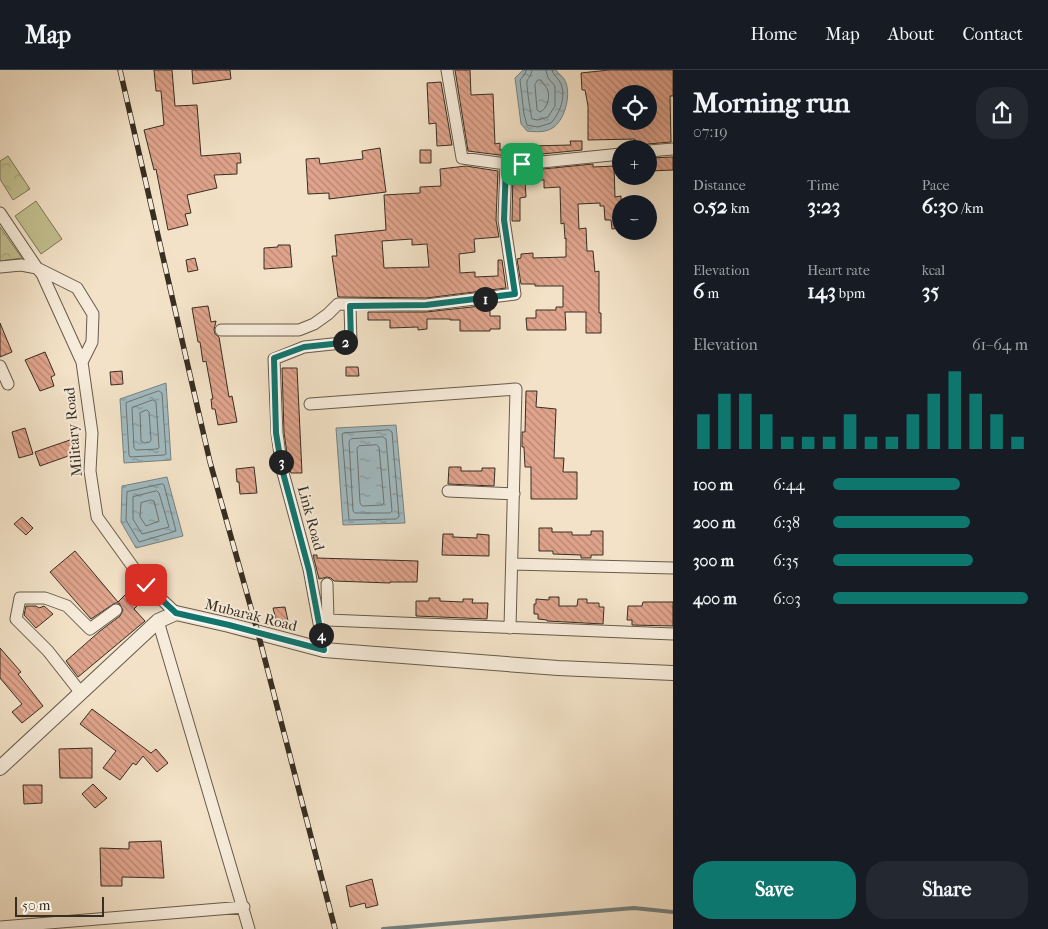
<!DOCTYPE html>
<meta charset="utf-8">
<style>
:root{--surface:#171b24;--page:#242831;--text:#f1f3f6;--muted:#9ea1a6;--line:#363941;--accent:#0f766e}
body{margin:0;font-family:"IM FELL French Canon",serif;background:var(--page);color:var(--text);height:100vh;display:flex;flex-direction:column;font-size:19px;white-space:nowrap}
*{box-sizing:border-box;margin:0}
p{font-size:16px;color:var(--muted)}
.icon{flex:none;width:28px;height:28px;fill:none;stroke:currentColor;stroke-width:2;stroke-linecap:round;stroke-linejoin:round}
.map{position:relative;flex:1;overflow:hidden}
.side{display:flex;flex-direction:column;background:var(--surface);width:375px}
.side>*{flex:none}
.fabs{position:absolute;left:612px;top:15px;display:grid;gap:10px}
.fabs a{display:grid;place-items:center;width:45px;height:45px;border-radius:50%;background:var(--surface);box-shadow:0 5px 20px #0002;font-size:25px}
.scale{position:absolute;left:15px;bottom:12px;width:89px;box-sizing:border-box;padding-left:5px;border:2px solid #372e22;border-top:0;font-size:14px;line-height:18px;white-space:nowrap;color:#372e22;-webkit-text-stroke:4px #f7ecdb;paint-order:stroke}
.pin{position:absolute;display:grid;place-items:center;width:42px;height:42px;color:#fff;margin:-21px;border-radius:10px;box-shadow:0 2px 8px #0006}
.km{position:absolute;width:25px;height:25px;margin:-12px;border-radius:50%;background:#222;color:#fff;font-size:14px;line-height:25px;text-align:center}
.round{display:grid;place-items:center;flex:none;width:52px;height:52px;border-radius:20px;background:var(--page)}
.headline{display:flex;align-items:center;justify-content:space-between;height:85px;padding:0 20px}
h1{font-size:28px;font-weight:700;line-height:38px}
.figures{display:grid;grid-template-columns:repeat(3,1fr);gap:8px;height:85px;padding:5px 20px}
.figures div{display:grid;align-content:center}
.figures b{font-size:21px;font-weight:700}
.figures small{font-size:14px;font-weight:400}
.figures p{font-size:14px}
.chart{height:140px;padding:10px 20px}
.chart p{display:flex;justify-content:space-between}
.chart svg{width:100%;height:90px;margin-top:5px;stroke:var(--accent);stroke-width:6}
.cta{display:flex;gap:10px;margin-top:auto;padding:10px 20px}
.cta a{flex:1;height:58px;border-radius:20px;background:var(--accent);color:#fff;font-size:20px;font-weight:700;line-height:58px;text-align:center}
.cta a+a{background:var(--page);color:var(--text)}
ul{padding:0 20px;list-style:none;font-size:16px}
li{display:grid;grid-template-columns:80px 60px 1fr;align-items:center;height:38px}
li i{height:12px;border-radius:6px;background:var(--accent)}
header{display:flex;align-items:center;gap:30px;box-sizing:border-box;height:70px;padding:0 25px;background:var(--surface);border-bottom:1px solid var(--line)}
header strong{font-size:24px}
nav{display:flex;gap:28px;margin-inline-start:auto;font-size:18px}
main{display:flex;flex:1;min-height:0}
.map>svg:first-child{display:block}
.park{fill:url(#park-crowns);stroke:#7d7759}
.pitch{fill:#c3c090;stroke:#7d7759}
.water{fill:url(#water-ripples);stroke:#778281}
.lines{fill:none;stroke-linecap:round;stroke-linejoin:round}
.shore{stroke:#6c7471;stroke-width:1}
.stream{stroke:#778281;stroke-width:4}
.building{fill:url(#building-back-hatch);stroke:#372e22;fill-rule:evenodd}
.minor-casing{stroke:#665b4b;stroke-width:13}
.tertiary-casing{stroke:#665b4b;stroke-width:16}
.minor{stroke:#f7ecdb;stroke-width:11}
.tertiary{stroke:#f7ecdb;stroke-width:14}
.rail-casing{stroke:#372e22;stroke-width:5.5}
.rail{stroke:#f7ecdb;stroke-width:4;stroke-dasharray:11;stroke-linecap:butt}
.route-casing{stroke:#fff;stroke-width:10}
.route{stroke:#0f766e;stroke-width:6}
.labels{text-anchor:middle;dominant-baseline:central;stroke-width:4;stroke-linejoin:round;paint-order:stroke}
.street-label{font-size:15px;fill:#372e22;stroke:#f7ecdb}
</style>
<header>
<strong>Map</strong>
<nav><a>Home</a><a>Map</a><a>About</a><a>Contact</a></nav>
</header>
<main>
<div class="map">
<svg width="673" height="859" viewBox="0 0 673 859">
<defs>
<pattern id="park-crowns" width="20" height="18" patternUnits="userSpaceOnUse" patternTransform="scale(1.25)"><rect width="20" height="18" fill="#c3c090"/><path d="M2 6a3 3 0 1 1 6 0M12 15a3 3 0 1 1 6 0" fill="none" stroke="#a8a57c"/></pattern>
<pattern id="water-ripples" width="26" height="14" patternUnits="userSpaceOnUse" patternTransform="scale(1.25)"><rect width="26" height="14" fill="#a1bac0"/><path d="M2 4q2-2 4 0t4 0M15 11q2-2 4 0t4 0" fill="none" stroke="#84989c"/></pattern>
<pattern id="building-back-hatch" width="6" height="6" patternUnits="userSpaceOnUse" patternTransform="scale(1.25)"><rect width="6" height="6" fill="#e0a48c"/><path d="M-1 5l2 2M0 0l6 6M5-1l2 2" fill="none" stroke="#b68672"/></pattern>
</defs>
<rect width="100%" height="100%" fill="#f3e2c7"/>
<filter id="stains"><feTurbulence type="fractalNoise" baseFrequency=".004" numOctaves="4"/><feColorMatrix values="0 0 0 0 .2 0 0 0 0 .09 0 0 0 0 .02 0 0 0 .5 -.17"/></filter>
<radialGradient id="worn" r=".72"><stop offset=".6" stop-color="#630" stop-opacity="0"/><stop offset="1" stop-color="#630" stop-opacity=".3"/></radialGradient>
<path class="park" d="M8,86L30,119L13,130L0,109V91Z
M0,157L22,188L0,191Z"/>
<path class="pitch" d="M36,131L62,169L41,184L15,146Z"/>
<path class="water" d="M523,0H556C558,3 562,6 564,9C572,21 566,48 554,57C546,63 536,62 527,61L521,54L515,8Z
M166,313L171,390L124,393L120,329Z
M396,355L405,453L343,455L336,358Z
M167,407L183,466L136,478L121,452L122,416Z"/>
<g class="lines">
<path class="shore" d="M526,0L525,4L520,10L524,44L527,55L538,57L551,53C560,43 566,27 561,14C559,8 553,6 552,0
M532,0C531,6 529,7 527,11C526,14 531,46 532,49L538,50L548,47L555,36V16L548,8L546,0
M538,10H541C543,14 547,17 548,21C550,28 547,39 540,42L537,40L535,15Z
M159,321L162,323L166,384L164,385L130,387L129,385L126,333Z
M153,330L156,332L159,378L157,379L136,380L134,378L132,338Z
M147,340L149,342L151,370L150,372L144,373L141,371L140,343Z
M389,360L392,362L399,447L396,449L349,450L342,364L344,363Z
M383,367L386,369L392,441L390,443H355L353,441L349,371L351,369Z
M377,375L379,377L384,433L382,435L362,436L360,433L357,378L359,376Z
M162,414L164,415L176,461L139,472L126,450L127,422Z
M157,421L159,423L169,457L142,464L133,449V427Z
M151,430L154,431L159,451L146,456L140,447L141,433Z"/>
<path class="stream" d="M383,859L634,838L673,842"/>
</g>
<path class="building" d="M154,0H172L175,36L197,35L201,86L240,83L241,93H237V104L214,105L217,118L187,125L191,143L185,144L188,155L168,160L156,99L154,100L144,60L164,55L161,21H156Z
M192,0H230L231,9L193,14Z
M455,0H470L471,25L493,24L495,74L500,73V80L519,79L518,77L529,76L571,75L570,71H582V80L522,86H507L468,81Z
M609,0H673V26H670L671,72L648,74L643,77H635V69L588,70V36L585,20H582L581,3ZM621,24H649V51H621Z
M441,12L452,75L437,76L436,53L429,54L427,13Z
M380,78L386,122L329,129V123L308,124L306,89L319,88L320,94L363,89L362,81Z
M420,80H431V93H420Z
M673,87V100L649,101V88Z
M593,94V97L614,96L615,127L621,126V158L612,159L611,150H605L604,136H600V133L578,134L579,159L586,158L587,181H593L595,202L599,201V243H601V263H586V242H565L566,260H527L526,248H536V240H556V237H563V216H535V214H521L517,189L521,188V184L533,183V188L566,187V168L565,169L564,153L561,154L560,117L544,118V110H525L526,127L520,128V151H512L513,102Z
M466,96L498,101L496,150L499,167L474,169L475,182L459,184L460,203L475,202V207L498,206V190H502L506,218L426,228L338,227L332,186H337L335,165L386,160L384,125L420,123V117L441,116L440,99ZM412,169V175L427,174L429,197L384,198L382,171Z
M278,175H290L292,197L264,199V178L278,177Z
M195,188L198,200L188,202L186,190Z
M490,235V246H500V259H490V261H460V250H450V249H427V259L418,260V257L390,258V250H368V242H426Z
M208,236L211,252L216,251L214,260L215,264L219,267L229,327L232,326L237,352L218,355L215,339H212L211,329H213L206,291L203,292L200,272H198L192,238Z
M0,253L12,282L0,287Z
M45,282L55,305L51,307L54,316L40,321L25,290Z
M346,297H358L359,306H346Z
M282,298H297L302,403H291L289,398L284,362Z
M122,301L123,314L111,315L110,302Z
M526,321H537L536,337L556,339L554,388H564L563,402H577V429H531V397H525L524,377H522V362H525Z
M25,358L33,384L19,388L12,362Z
M70,370L74,384L40,396L35,382Z
M254,397L257,423L240,424L239,412H237L236,399Z
M449,397H461V401H482V398H495L494,416L448,414Z
M22,447L33,458L26,465L14,454Z
M539,458H552V462H572V465H591V461H603V485H591V488H581V485L553,484V481H539Z
M443,464H453V467L477,468V464L489,465V486L442,485Z
M75,481L118,532L136,514L147,526L134,539L145,551L78,607L66,591L100,561L120,546L123,540L119,533H115L91,549L50,502Z
M313,485H317V488L418,491L417,512H390V513L334,511L331,508L327,507L319,509Z
M549,527H559V536H577L578,529H587V533H599V537H604L603,554L547,551V550L538,549V544H534V534H536V529L549,530Z
M429,528H440V531L463,532V529H473L472,533H488L487,549L416,546V531H429Z
M643,532H673V556L632,555V550H627L628,536H642Z
M26,536H36L39,538L44,536L53,544L36,558L24,545Z
M285,537L288,551L276,550L273,538Z
M0,578L21,602L18,604L43,636L22,653L12,642L22,634L0,608Z
M92,639L151,683L156,679L168,693L157,702L143,686L136,695L133,693L120,710L103,698L116,681L80,654Z
M92,678V708H60L59,679Z
M93,714L107,728L95,738L82,724Z
M23,715H42V733L24,734Z
M161,771L164,808L122,807V816H101L100,778L129,779V772Z
M372,809L378,835L366,838L365,833L350,837L346,816Z"/>
<g class="lines">
<defs>
<path id="minor" d="M447,0L462,88L506,94H522L621,84
M649,81L673,79
M0,143L37,198L77,218L93,244L92,272L82,292L92,363L90,401L97,447L146,515L176,543
M0,197L21,195L37,198L42,204L82,292
M221,260H299L314,254L328,244L338,234L426,235L515,224L504,150L506,94
M0,296L8,314
M310,334L516,319L510,558
M448,421L514,424
M512,494L673,498
M327,514L328,550L673,564
M158,551L249,859
M324,580L309,499L282,399L277,363L274,289L304,277L351,272L350,236
M81,623L48,581L16,549L20,528H45L67,536L90,559L116,540
M0,857L244,837"/>
<path id="tertiary" d="M0,698L158,551L176,543L229,555L324,580L558,598L673,603"/>
</defs>
<use href="#minor" class="minor-casing"/>
<use href="#tertiary" class="tertiary-casing"/>
<use href="#minor" class="minor"/>
<use href="#tertiary" class="tertiary"/>
<defs>
<path id="rail" d="M120,0L210,392L258,563L335,859"/>
</defs>
<use href="#rail" class="rail-casing"/>
<use href="#rail" class="rail"/>
</g>
<g class="lines">
<defs>
<path id="route" d="M146,515L176,543L229,555L324,580L309,500L282,399L276,363L274,288L304,277L351,272L350,236L426,235L515,224L504,150L506,94H522"/>
</defs>
<use href="#route" class="route-casing"/>
<use href="#route" class="route"/>
</g>
<g class="labels">
<g class="street-label">
<text transform="translate(73 362) rotate(-95)">Military Road</text>
<text transform="translate(311 448) rotate(75)">Link Road</text>
<text transform="translate(251 545) rotate(14)">Mubarak Road</text>
</g>
</g>
<rect width="100%" height="100%" filter="url(#stains)"/>
<rect width="100%" height="100%" fill="url(#worn)"/>
</svg>
<div class="fabs">
<a><svg class="icon" aria-label="locate" viewBox="0 0 24 24"><circle cx="12" cy="12" r="6"/><path d="M12 2v4M12 18v4M2 12h4M18 12h4"/></svg></a>
<a>+</a>
<a>−</a>
</div>
<div class="scale">50 m</div>
<div class="pin" style="left:522px;top:94px;background:#1e9e55"><svg class="icon" aria-label="arrive" viewBox="0 0 24 24"><path d="M6 21V4h12l-3 4 3 4H6"/></svg></div>
<div class="pin" style="left:146px;top:515px;background:#d93025"><svg class="icon" aria-label="check" viewBox="0 0 24 24"><path d="M5 12l5 5 9-10"/></svg></div>
<b class="km" style="left:485px;top:229px">1</b>
<b class="km" style="left:345px;top:272px">2</b>
<b class="km" style="left:281px;top:392px">3</b>
<b class="km" style="left:321px;top:565px">4</b>
</div>
<section class="side">
<div class="headline"><div><h1>Morning run</h1><p>07:19</p></div><a class="round"><svg class="icon" aria-label="share" viewBox="0 0 24 24"><path d="M12 15V3M7 8l5-5 5 5M5 13v7h14v-7"/></svg></a></div>
<div class="figures">
<div><p>Distance</p><b>0.52<small> km</small></b></div>
<div><p>Time</p><b>3:23</b></div>
<div><p>Pace</p><b>6:30<small> /km</small></b></div>
</div>
<div class="figures">
<div><p>Elevation</p><b>6<small> m</small></b></div>
<div><p>Heart rate</p><b>143<small> bpm</small></b></div>
<div><p>kcal</p><b>35</b></div>
</div>
<div class="chart"><p><span>Elevation</span>61–64 m</p>
<svg viewBox="0 0 160 44" preserveAspectRatio="none"><path d="M5 44V27M15 44V17M25 44V17M35 44V27M45 44V38M55 44V38M65 44V38M75 44V27M85 44V38M95 44V38M105 44V27M115 44V17M125 44V6M135 44V17M145 44V27M155 44V38"/></svg>
</div>
<ul>
<li><b>100 m</b>6:44<i style="width:65%"></i></li>
<li><b>200 m</b>6:38<i style="width:70%"></i></li>
<li><b>300 m</b>6:35<i style="width:72%"></i></li>
<li><b>400 m</b>6:03<i style="width:100%"></i></li>
</ul>
<div class="cta"><a>Save</a><a>Share</a></div>
</section>
</main>
